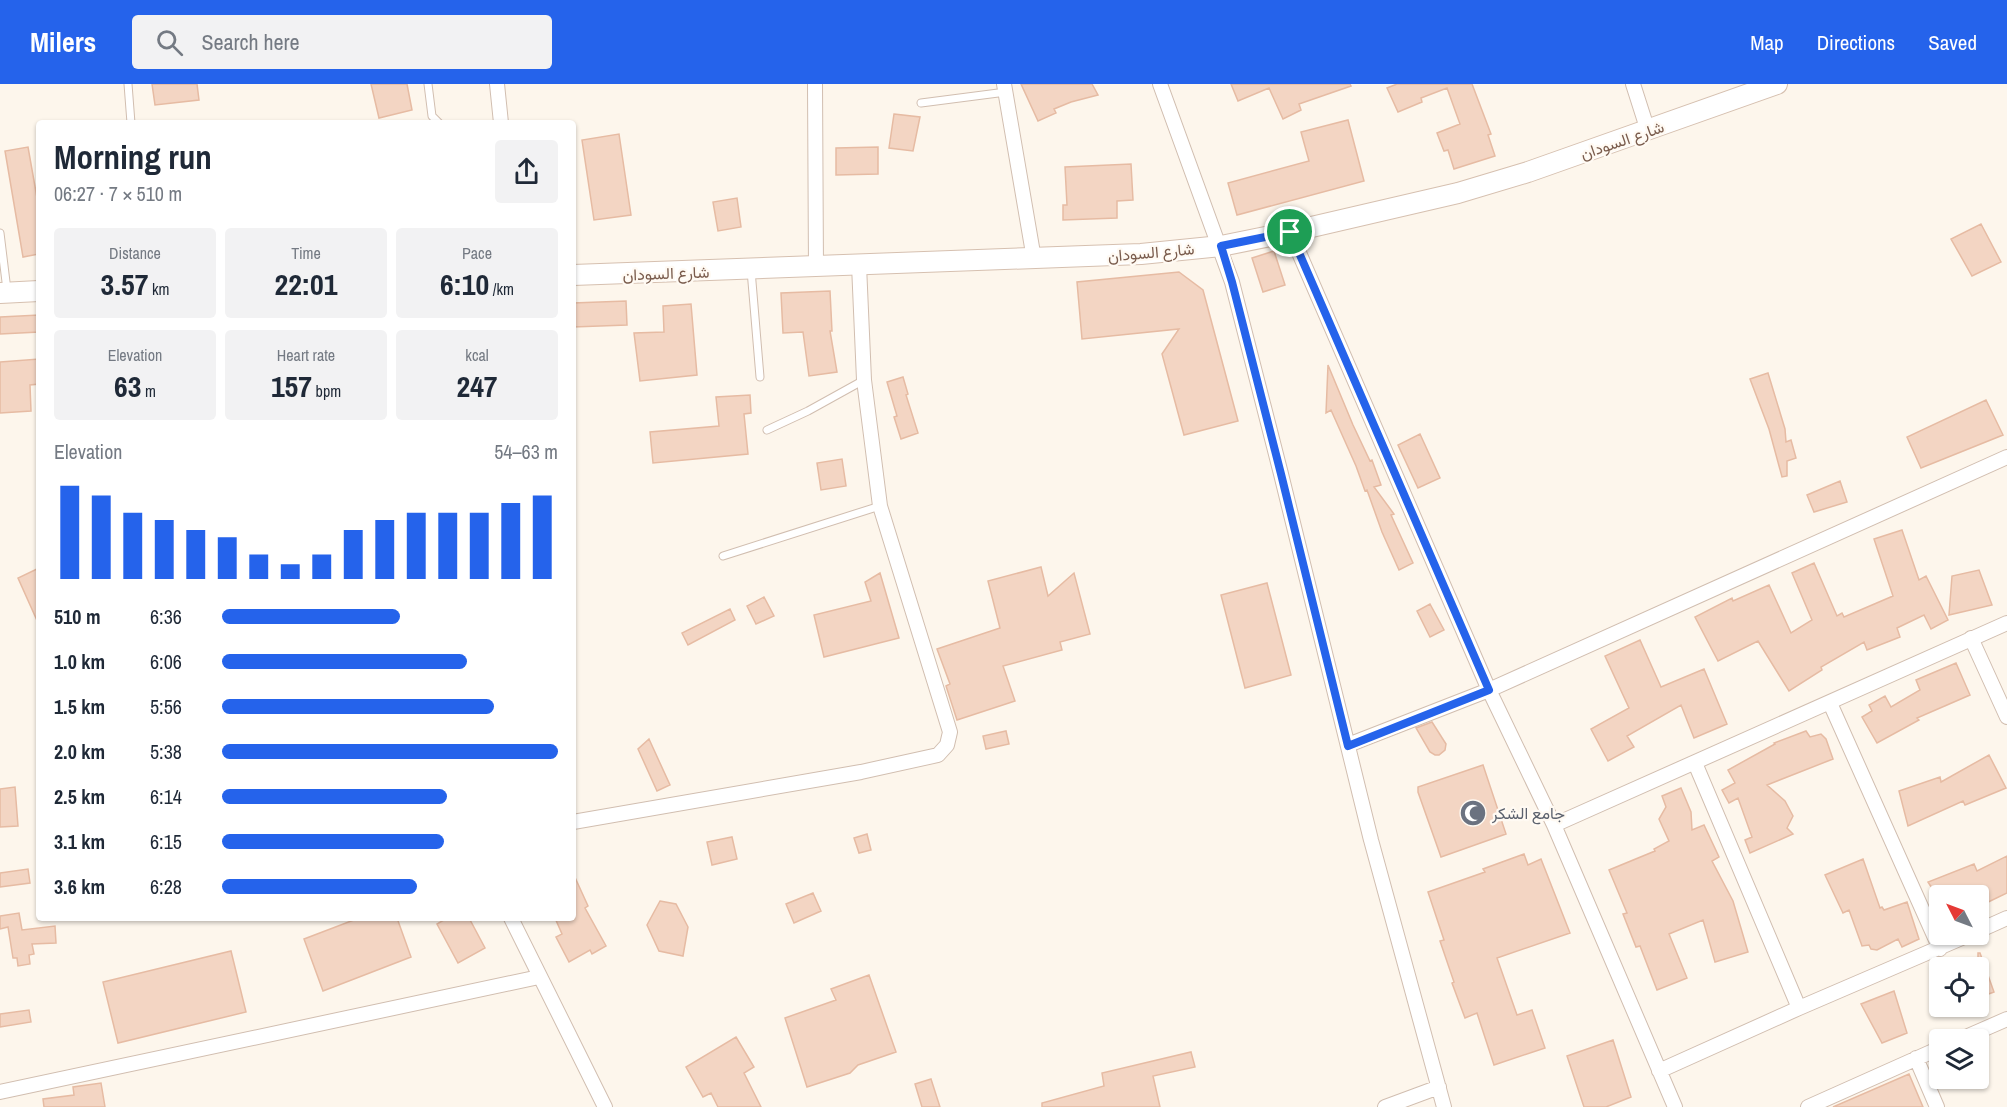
<!DOCTYPE html>
<meta charset="utf-8">
<style>
:root{--surface:#fff;--page:#f2f2f3;--text:#1f2937;--muted:#747a83;--accent:#2563eb}
body{margin:0;font-family:"Archivo Narrow",Vazirmatn,sans-serif;background:var(--page);color:var(--text);height:100vh;display:flex;flex-direction:column;font-size:22px;white-space:nowrap}
*{box-sizing:border-box;margin:0}
p{font-size:20px;color:var(--muted)}
.icon{flex:none;width:33px;height:33px;fill:none;stroke:currentColor;stroke-width:2;stroke-linecap:round;stroke-linejoin:round}
.map{position:relative;flex:1;overflow:hidden}
.panel{position:absolute;left:36px;top:36px;width:540px;height:801px;display:flex;flex-direction:column;background:var(--surface);border-radius:6px;box-shadow:0 2px 4px #0004}
.panel>*{flex:none}
.needle{width:39px;rotate:312deg}
.buttons{position:absolute;left:1929px;top:801px;display:grid;gap:12px}
.buttons a{display:grid;place-items:center;width:60px;height:60px;border-radius:6px;background:var(--surface);box-shadow:0 2px 4px #0004;font-size:30px}
.pin{position:absolute;display:grid;place-items:center;width:51px;height:51px;color:#fff;margin:-26px;border:3px solid #fff;border-radius:50%;box-shadow:0 2px 6px #0007}
.round{display:grid;place-items:center;flex:none;width:63px;height:63px;border-radius:6px;background:var(--page)}
.summary{display:flex;align-items:center;justify-content:space-between;height:102px;padding:0 18px}
h1{font-size:33px;font-weight:700;line-height:45px}
.metrics{display:grid;grid-template-columns:repeat(3,1fr);gap:9px;height:102px;padding:6px 18px}
.metrics div{display:grid;align-content:center;border-radius:6px;background:var(--page);text-align:center}
.metrics b{font-size:30px;font-weight:700}
.metrics small{font-size:16px;font-weight:400}
.metrics p{font-size:16px}
.chart{height:168px;padding:12px 18px}
.chart p{display:flex;justify-content:space-between}
.chart svg{width:100%;height:108px;margin-top:6px;stroke:var(--accent);stroke-width:6}
ul{padding:0 18px;list-style:none;font-size:20px}
li{display:grid;grid-template-columns:96px 72px 1fr;align-items:center;height:45px}
li i{height:15px;border-radius:8px;background:var(--accent)}
header{display:flex;align-items:center;gap:36px;box-sizing:border-box;height:84px;padding:0 30px;background:var(--accent);color:#fff}
header strong{font-size:28px}
nav{display:flex;gap:33px;margin-inline-start:auto;font-size:21px}
.search{width:420px;height:54px;background:var(--page);display:flex;align-items:center;gap:15px;box-sizing:border-box;padding:0 21px;border-radius:6px;color:var(--muted);font-size:22px}
.map>svg:first-child{display:block}
.building{fill:#f3d5c3;stroke:#e6bba3;stroke-width:1.5}
.lines{fill:none;stroke-linecap:round;stroke-linejoin:round}
.service-casing{stroke:#d1beb0;stroke-width:9}
.minor-casing{stroke:#d1beb0;stroke-width:16}
.secondary-casing{stroke:#d6c0b0;stroke-width:22}
.service{stroke:#fff;stroke-width:7}
.minor{stroke:#fff;stroke-width:14}
.secondary{stroke:#fff;stroke-width:20}
.route-casing{stroke:#fff;stroke-width:12}
.route{stroke:#2563eb;stroke-width:8}
.labels{text-anchor:middle;dominant-baseline:central;stroke-width:4.5;stroke-linejoin:round;paint-order:stroke}
.street-label{font-size:16px;fill:#7a5c4d;stroke:#fffaf3}
.worship-label{font-size:16px;fill:#5b616d;stroke:#fffaf3;text-anchor:start}
</style>
<header>
<strong>Milers</strong>
<div class="search"><svg class="icon" aria-label="search" viewBox="0 0 24 24"><circle cx="10" cy="10" r="6"/><path d="M15 15l6 6"/></svg>Search here</div>
<nav><a>Map</a><a>Directions</a><a>Saved</a></nav>
</header>
<div class="map">
<svg width="2007" height="1023" viewBox="0 0 2007 1023">
<rect width="100%" height="100%" fill="#fdf6ec"/>
<path class="building" d="M152,0H197L199,16L155,21Z
M371,0H407L412,26L379,34Z
M1021,0H1092L1098,11L1071,18L1054,25L1056,29L1038,37Z
M1231,0H1350L1351,2L1299,20L1301,26L1283,35L1269,4L1238,17Z
M1397,0H1472L1491,50L1488,51L1495,72L1454,85L1448,66L1444,67L1437,49L1460,40L1447,4L1421,14L1422,18L1398,28L1387,4Z
M894,30L920,33L913,67L889,64Z
M1348,36L1364,97L1237,131L1228,99L1309,77L1301,48Z
M619,50L631,131L594,136L582,56Z
M28,63L39,125V170L23,173L5,67Z
M878,63V90L836,91V64Z
M1131,80L1133,116L1117,117V134L1063,136V121H1067L1065,83Z
M737,114L741,143L718,147L713,118Z
M1981,140L2001,178L1972,192L1951,155Z
M1274,167L1285,201L1263,208L1252,174Z
M1179,188L1203,206L1238,337L1184,351L1162,270L1179,245L1082,255L1077,198Z
M830,207L832,247H830L837,288L809,292L803,248L783,249L781,209Z
M626,217L627,241L573,243V219Z
M691,220L697,291L640,297L634,249L664,248L663,222Z
M39,231V248L0,250V233Z
M39,275V300L30,301L31,327L0,329V278Z
M1328,281L1353,341L1370,377L1372,376L1381,401L1374,403L1394,430L1391,431L1413,479L1399,486L1382,448L1367,406L1365,407L1356,382L1331,326L1326,329Z
M1768,289L1785,345L1786,358L1791,356L1796,374L1787,377V392L1782,393L1769,345L1750,295Z
M903,293L908,310L906,311L918,349L901,355L894,333L897,332L887,298Z
M750,311L751,329L744,330L748,370L653,379L650,348L719,342L716,313Z
M1986,316L2003,351L1921,384L1907,353Z
M1420,350L1440,394L1418,404L1398,361Z
M842,375L846,402L821,406L817,379Z
M1840,397L1847,418L1814,428L1807,411Z
M1902,446L1919,496L1926,492L1948,536L1931,545L1924,531L1897,544L1900,553L1867,566L1864,558L1821,583L1822,586L1789,607L1758,557L1718,577L1695,533L1732,514L1733,517L1769,501L1791,549L1812,536L1792,489L1814,479L1837,532L1842,529L1844,533L1893,512L1874,455Z
M1041,483L1048,512L1074,489L1090,550L1060,558L1062,566L1003,582L1015,617L957,636L946,602L950,600L937,565L1000,544L988,497Z
M39,484V541L18,494Z
M1979,486L1992,521L1949,531L1952,492Z
M880,489L899,554L824,573L814,531L871,517L865,498Z
M1267,499L1291,591L1245,604L1221,511Z
M764,513L774,532L756,540L747,522Z
M1430,520L1444,546L1430,553L1417,527Z
M730,525L735,536L688,561L682,549Z
M1640,556L1661,603L1704,585L1727,640L1694,654L1681,621L1627,652L1634,663L1608,677L1591,645L1629,624L1605,572Z
M1956,579L1970,611L1917,634L1919,636L1877,659L1862,633L1872,627L1869,621L1885,612L1891,623L1920,606L1916,596Z
M1432,638L1446,660L1445,666L1439,671H1435L1430,668L1416,644Z
M1006,647L1009,660L986,665L983,652Z
M1806,647L1810,653L1821,650L1826,655L1833,675L1767,701L1785,717L1793,732L1787,744L1793,750L1750,769L1745,756L1752,753L1738,714L1729,719L1722,706L1735,699L1728,686L1775,660L1774,659Z
M649,655L670,701L657,707L638,665Z
M1989,671L2006,704L1965,721L1963,717L1908,742L1899,707L1940,693L1941,698Z
M1483,681L1506,750L1441,773L1418,708V703Z
M15,703L18,742L0,743V705Z
M1681,704L1691,728L1692,746L1704,741L1719,773L1712,777L1733,817L1748,868L1715,878L1703,836L1669,850L1687,894L1657,906L1640,862L1636,863L1623,830L1627,829L1609,786L1655,767L1654,765L1669,757L1659,735L1666,723L1662,712Z
M867,750L871,766L859,769L854,754Z
M732,753L737,775L712,781L707,758Z
M1524,770L1528,781L1541,775L1570,849L1497,874L1517,931L1532,926L1545,964L1494,981L1477,929L1465,934L1452,899L1454,898L1440,857L1444,856L1428,808L1485,788L1483,785Z
M2007,772V809L1978,823V812H1937L1928,798L1974,780L1977,787Z
M1863,775L1880,824L1882,823L1884,826L1907,818L1919,855L1902,863L1898,855L1877,866L1871,865L1869,861L1862,862L1849,826L1843,829L1825,791Z
M28,785L30,799L0,803V789Z
M573,789L588,822L585,824L606,862L592,870L590,866L569,878L556,853L562,850L555,834H573Z
M813,809L821,827L794,839L786,820Z
M660,817L676,820L688,843L683,872L659,867L647,841Z
M19,829L22,846L55,842L56,859L32,860L34,870L29,871L30,880L18,882L17,874H13L8,843L0,845V832Z
M359,834H397L411,873L323,907L304,855Z
M447,834H469L485,864L458,879L437,840Z
M231,867L246,928L118,959L103,898Z
M1978,869H1980L1994,908L1978,914Z
M869,891L896,968L858,981L850,989L807,1003L785,934L836,916L831,905Z
M1894,907L1907,949L1882,959L1861,920Z
M29,926L31,938L0,943V930Z
M736,953L754,983L744,989L761,1023H718L711,1009L703,1013L686,983Z
M1613,956L1631,1013L1606,1023H1584L1567,972Z
M1191,968L1195,983L1153,992L1160,1023H1042V1019L1104,1002L1102,989Z
M1909,990L1923,1023H1833Z
M931,995L940,1023H922L915,1000Z
M101,999L105,1023H44L43,1015L74,1011L73,1003Z"/>
<g class="lines">
<defs>
<path id="service" d="M128,0L131,39
M428,0L432,32L439,39
M921,19L1006,8
M0,149L7,206
M751,186L760,293
M767,346L808,327L864,296
M723,472L880,422"/>
<path id="minor" d="M497,0L501,39
M815,0L816,184
M1004,0L1034,175
M1160,0L1232,198L1281,390L1371,756L1444,1023
M1633,0L1648,47
M1290,148L1489,606L1554,741L1675,1023
M1971,554L2007,633
M1830,619L1940,865
M1348,661L1489,606L2007,373
M1695,679L1799,924
M573,738L861,688L938,671L947,661L950,648L880,422L864,296L859,181
M1554,741L2007,539
M511,834L605,1023
M1978,847L2007,834
M1959,956L2007,935
M1916,974L1937,1023
M1659,987L1799,924L1971,850
M0,1008L539,893
M1385,1023L1439,1003
M1808,1023L1940,964"/>
<path id="secondary" d="M573,191L1141,170L1221,162L1290,148L1458,109L1528,88L1777,0
M0,209L39,207"/>
</defs>
<use href="#service" class="service-casing"/>
<use href="#minor" class="minor-casing"/>
<use href="#secondary" class="secondary-casing"/>
<use href="#service" class="service"/>
<use href="#minor" class="minor"/>
<use href="#secondary" class="secondary"/>
</g>
<g class="lines">
<defs>
<path id="route" d="M1290,148L1489,606L1348,662L1281,390L1232,198L1221,162Z"/>
</defs>
<use href="#route" class="route-casing"/>
<use href="#route" class="route"/>
</g>
<defs>
<symbol id="mosque-disc" viewBox="-11 -11 22 22"><circle r="9.5" fill="#6b7280" stroke="#fffaf3"/><path d="M3.5-4.9A6 6 0 1 0 3.5 4.9A5 5 0 1 1 3.5-4.9Z" fill="#fff"/></symbol>
</defs>
<g fill-rule="evenodd">
<use href="#mosque-disc" x="1458" y="714" width="30" height="30"/>
</g>
<g class="labels">
<g class="street-label">
<text transform="translate(1622 56) rotate(-19)">شارع السودان</text>
<text transform="translate(1151 168) rotate(-5)">شارع السودان</text>
<text transform="translate(666 189) rotate(-2)">شارع السودان</text>
</g>
<g class="worship-label">
<text x="1492" y="729">جامع الشكر</text>
</g>
</g>
</svg>
<div class="buttons">
<a><svg class="needle" viewBox="-14 -14 28 28"><path d="M0-13l5 13h-10z" fill="#e53935"/><path d="M0 13l5-13h-10z" fill="#747a83"/></svg></a>
<a><svg class="icon" aria-label="locate" viewBox="0 0 24 24"><circle cx="12" cy="12" r="6"/><path d="M12 2v4M12 18v4M2 12h4M18 12h4"/></svg></a>
<a><svg class="icon" aria-label="layers" viewBox="0 0 24 24"><path d="M12 4l9 5-9 5-9-5zM3 14l9 5 9-5"/></svg></a>
</div>
<div class="pin" style="left:1290px;top:148px;background:#1e9e55"><svg class="icon" aria-label="arrive" viewBox="0 0 24 24"><path d="M6 21V4h12l-3 4 3 4H6"/></svg></div>
<section class="panel">
<div class="summary"><div><h1>Morning run</h1><p>06:27 · 7 × 510 m</p></div><a class="round"><svg class="icon" aria-label="share" viewBox="0 0 24 24"><path d="M12 15V3M7 8l5-5 5 5M5 13v7h14v-7"/></svg></a></div>
<div class="metrics">
<div><p>Distance</p><b>3.57<small> km</small></b></div>
<div><p>Time</p><b>22:01</b></div>
<div><p>Pace</p><b>6:10<small> /km</small></b></div>
</div>
<div class="metrics">
<div><p>Elevation</p><b>63<small> m</small></b></div>
<div><p>Heart rate</p><b>157<small> bpm</small></b></div>
<div><p>kcal</p><b>247</b></div>
</div>
<div class="chart"><p><span>Elevation</span>54–63 m</p>
<svg viewBox="0 0 160 44" preserveAspectRatio="none"><path d="M5 44V6M15 44V10M25 44V17M35 44V20M45 44V24M55 44V27M65 44V34M75 44V38M85 44V34M95 44V24M105 44V20M115 44V17M125 44V17M135 44V17M145 44V13M155 44V10"/></svg>
</div>
<ul>
<li><b>510 m</b>6:36<i style="width:53%"></i></li>
<li><b>1.0 km</b>6:06<i style="width:73%"></i></li>
<li><b>1.5 km</b>5:56<i style="width:81%"></i></li>
<li><b>2.0 km</b>5:38<i style="width:100%"></i></li>
<li><b>2.5 km</b>6:14<i style="width:67%"></i></li>
<li><b>3.1 km</b>6:15<i style="width:66%"></i></li>
<li><b>3.6 km</b>6:28<i style="width:58%"></i></li>
</ul>
</section>
</div>
